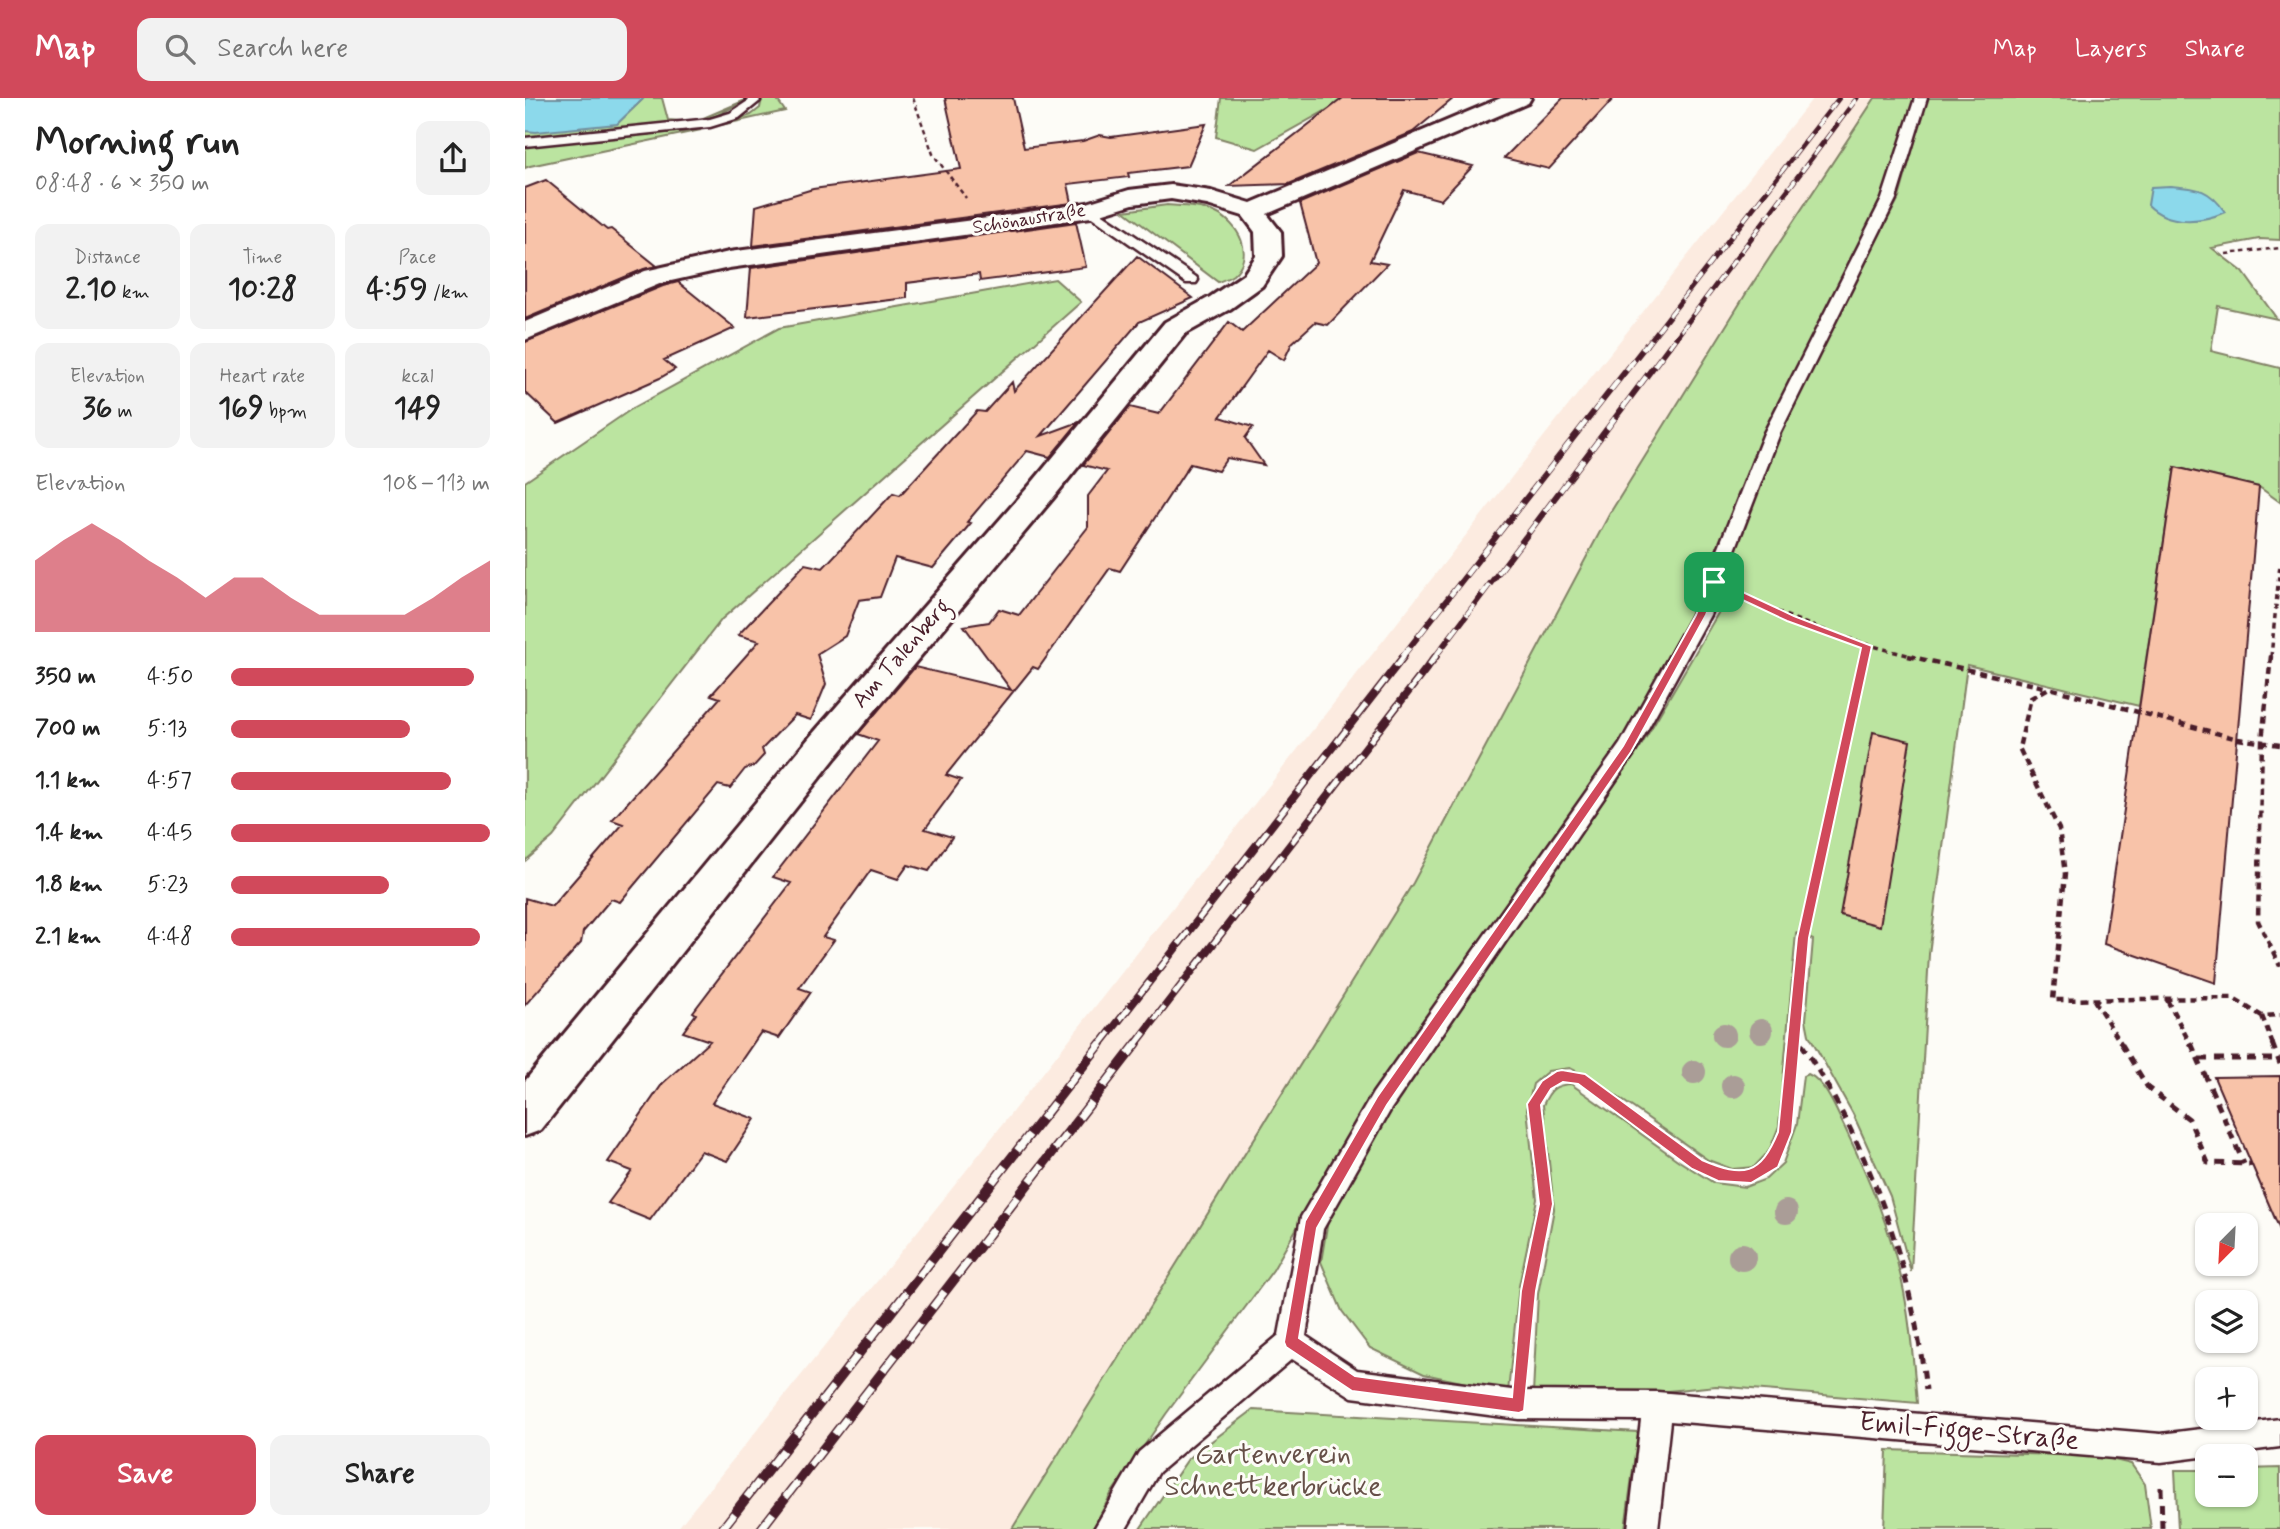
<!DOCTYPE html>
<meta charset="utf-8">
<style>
:root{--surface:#fff;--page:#f2f2f2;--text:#222;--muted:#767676;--accent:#d1495b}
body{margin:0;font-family:Mynerve,sans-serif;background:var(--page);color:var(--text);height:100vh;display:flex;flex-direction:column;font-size:26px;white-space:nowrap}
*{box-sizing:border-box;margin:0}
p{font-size:23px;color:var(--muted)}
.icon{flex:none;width:38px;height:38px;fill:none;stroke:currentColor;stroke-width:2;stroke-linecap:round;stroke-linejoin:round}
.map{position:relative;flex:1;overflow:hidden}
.panel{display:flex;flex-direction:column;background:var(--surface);width:525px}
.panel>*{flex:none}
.needle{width:46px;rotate:204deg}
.fabs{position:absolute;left:1670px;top:1115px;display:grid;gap:14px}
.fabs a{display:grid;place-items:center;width:63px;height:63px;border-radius:14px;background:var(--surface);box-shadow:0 2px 5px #0004;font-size:35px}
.pin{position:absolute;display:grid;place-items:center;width:60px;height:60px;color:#fff;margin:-30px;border-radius:14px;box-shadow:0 4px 10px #0006}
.round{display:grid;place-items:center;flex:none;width:74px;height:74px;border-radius:14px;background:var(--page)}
.overview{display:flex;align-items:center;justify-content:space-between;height:119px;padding:0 35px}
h1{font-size:38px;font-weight:700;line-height:52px}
.stats{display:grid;grid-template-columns:repeat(3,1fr);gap:10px;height:119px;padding:7px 35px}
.stats div{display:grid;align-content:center;border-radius:14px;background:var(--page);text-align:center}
.stats b{font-size:30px;font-weight:700}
.stats small{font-size:19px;font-weight:400}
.stats p{font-size:19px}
.chart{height:196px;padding:14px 35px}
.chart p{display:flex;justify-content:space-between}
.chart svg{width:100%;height:126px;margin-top:7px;fill:var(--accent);opacity:.7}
.action{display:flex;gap:14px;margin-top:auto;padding:14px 35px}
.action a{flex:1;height:80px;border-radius:14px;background:var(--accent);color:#fff;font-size:28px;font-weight:700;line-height:80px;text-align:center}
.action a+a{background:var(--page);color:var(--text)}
ul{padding:0 35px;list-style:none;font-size:23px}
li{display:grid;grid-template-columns:112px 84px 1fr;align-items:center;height:52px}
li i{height:18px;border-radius:9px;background:var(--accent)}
header{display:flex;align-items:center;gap:42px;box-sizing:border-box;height:98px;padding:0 35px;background:var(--accent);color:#fff}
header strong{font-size:33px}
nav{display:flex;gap:38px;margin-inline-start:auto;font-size:24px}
.search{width:490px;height:63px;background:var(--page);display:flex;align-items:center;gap:18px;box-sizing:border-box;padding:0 24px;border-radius:14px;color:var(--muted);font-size:26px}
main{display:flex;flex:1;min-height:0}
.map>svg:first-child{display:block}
.built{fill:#fcebe0}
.green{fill:#bbe4a0;stroke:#828266;stroke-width:2}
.water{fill:#8cd9eb;stroke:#728f9e;stroke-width:2}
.building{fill:#f8c3a9;stroke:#4a1f2b;stroke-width:2}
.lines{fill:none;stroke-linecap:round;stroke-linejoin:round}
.service-casing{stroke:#4a1f2b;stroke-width:5}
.minor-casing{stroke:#4a1f2b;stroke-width:6}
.path-far3{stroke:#4a1f2b;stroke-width:2.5;stroke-dasharray:4.5 3.5;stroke-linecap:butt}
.path-far2{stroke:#4a1f2b;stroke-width:3.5;stroke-dasharray:5 4.5;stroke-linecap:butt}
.path-far1{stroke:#4a1f2b;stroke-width:4.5;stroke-dasharray:7 5;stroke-linecap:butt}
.path{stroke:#4a1f2b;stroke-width:5;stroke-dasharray:9 7;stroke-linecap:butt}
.service{fill:#fdfcf7;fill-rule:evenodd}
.minor{fill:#fdfcf7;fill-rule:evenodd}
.rail-far3-casing{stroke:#4a1f2b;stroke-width:5}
.rail-far2-casing{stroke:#4a1f2b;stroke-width:6}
.rail-far1-casing{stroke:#4a1f2b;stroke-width:8}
.rail-casing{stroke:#4a1f2b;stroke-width:10}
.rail-far3{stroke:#fdfcf7;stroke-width:3.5;stroke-dasharray:10;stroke-linecap:butt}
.rail-far2{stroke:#fdfcf7;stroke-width:4.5;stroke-dasharray:13;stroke-linecap:butt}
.rail-far1{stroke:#fdfcf7;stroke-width:5;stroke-dasharray:16;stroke-linecap:butt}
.rail{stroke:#fdfcf7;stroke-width:7;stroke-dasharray:20;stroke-linecap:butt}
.tree{fill:#aa9d97}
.route{fill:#d1495b;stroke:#fff;stroke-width:2;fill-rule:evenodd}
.labels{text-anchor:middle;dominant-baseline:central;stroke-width:6;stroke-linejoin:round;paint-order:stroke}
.far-street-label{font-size:19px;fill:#4a1f2b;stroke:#fdfcf7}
.street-label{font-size:23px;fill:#4a1f2b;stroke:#fdfcf7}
.near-street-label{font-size:28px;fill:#4a1f2b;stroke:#fdfcf7}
.near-park-label{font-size:28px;fill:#665048;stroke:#fdfcf7}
</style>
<header>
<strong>Map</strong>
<div class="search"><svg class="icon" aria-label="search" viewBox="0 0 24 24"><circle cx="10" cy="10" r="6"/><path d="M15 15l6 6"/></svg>Search here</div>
<nav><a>Map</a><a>Layers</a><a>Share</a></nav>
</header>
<main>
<section class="panel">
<div class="overview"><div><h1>Morning run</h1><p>08:48 · 6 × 350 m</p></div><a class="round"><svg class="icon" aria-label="share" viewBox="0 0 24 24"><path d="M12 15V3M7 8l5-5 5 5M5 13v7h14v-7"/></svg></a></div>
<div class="stats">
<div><p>Distance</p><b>2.10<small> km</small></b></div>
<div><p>Time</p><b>10:28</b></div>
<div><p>Pace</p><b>4:59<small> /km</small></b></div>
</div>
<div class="stats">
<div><p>Elevation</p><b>36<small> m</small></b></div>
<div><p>Heart rate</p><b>169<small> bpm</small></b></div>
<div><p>kcal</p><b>149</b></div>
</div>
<div class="chart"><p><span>Elevation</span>108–113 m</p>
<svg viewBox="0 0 160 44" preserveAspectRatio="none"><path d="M0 44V19L10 12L20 6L30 12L40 19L50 25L60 32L70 25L80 25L90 32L100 38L110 38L120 38L130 38L140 32L150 25L160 19V44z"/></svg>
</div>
<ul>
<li><b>350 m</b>4:50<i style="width:94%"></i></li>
<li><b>700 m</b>5:13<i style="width:69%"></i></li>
<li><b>1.1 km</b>4:57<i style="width:85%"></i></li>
<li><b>1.4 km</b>4:45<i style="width:100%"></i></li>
<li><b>1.8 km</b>5:23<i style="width:61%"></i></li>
<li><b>2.1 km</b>4:48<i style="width:96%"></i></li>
</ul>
<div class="action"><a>Save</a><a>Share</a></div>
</section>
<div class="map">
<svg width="1755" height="1431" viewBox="0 0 1755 1431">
<rect width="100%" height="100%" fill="#fdfcf7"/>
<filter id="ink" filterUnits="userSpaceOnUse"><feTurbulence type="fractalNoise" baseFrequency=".0143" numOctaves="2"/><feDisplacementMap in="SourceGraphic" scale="14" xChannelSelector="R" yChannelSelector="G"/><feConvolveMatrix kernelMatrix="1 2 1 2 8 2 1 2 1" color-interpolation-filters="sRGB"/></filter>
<g filter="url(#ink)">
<path class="built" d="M1288,0H1350L1222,194L1085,415L888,785L487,1431H152L425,1093L997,366Z"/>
<path class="green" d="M119,0H137L143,22L169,24L223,1L187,20L171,25L0,39V33L92,26Z
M237,0H251L260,13L196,27L226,17L235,10Z
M696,0H823L732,51L691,39Z
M1350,0H1392L1361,99L1233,349L1167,520L1106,630L1015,767L837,1015L748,1172L641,1316L586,1396L568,1431H487L888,785L1085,415L1222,194Z
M1402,0H1755V142L1734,141L1687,150L1718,174L1752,221L1693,208L1686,253L1755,270V404L1734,389L1650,369L1614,608L1442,567L1404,856L1386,1174L1365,1098L1328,1016L1284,937L1281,922L1288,842L1271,835L1254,1028L1244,1053L1229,1069L1207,1071L1183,1062L1067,981L1045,970L1023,973L1008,986L1002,1011L1012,1101L994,1188L983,1294L899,1276L845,1250L817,1213L796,1164L803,1122L837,1052L1116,648L1210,486L1202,479L1237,376L1273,292L1374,100Z
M176,32L5,68L0,70V47Z
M642,107C657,108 676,108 691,115C713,125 731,157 708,177C704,180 698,182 693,184L599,113Z
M530,181L556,204L197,521L28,739L0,763V384L108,310L254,230Z
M1283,976C1300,983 1311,1012 1319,1028C1344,1080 1368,1136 1379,1194C1386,1230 1389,1268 1392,1305L1191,1288L1085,1299L1008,1295L1013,1196L1029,1111L1018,1007C1025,992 1029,987 1046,986L1154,1063L1189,1085L1220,1089L1241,1081L1258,1065L1272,1026L1278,978Z
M728,1312L1113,1334L1100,1431H615L663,1361Z
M1362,1352L1573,1358L1606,1366L1620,1386L1626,1431H1359Z
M1755,1370V1431H1653L1650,1372H1682V1396H1720V1371Z"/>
<path class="water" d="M0,0H119L92,26L11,34L0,33Z
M1645,88C1672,90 1684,90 1700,114C1676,125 1643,127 1623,107L1626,89Z"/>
<path class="building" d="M420,0H488L499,50L558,43L575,37L586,39L681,26L663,68L603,75L604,79L543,86L547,105L228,148L231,108L288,91L436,71Z
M818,0H929L888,34L764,86L704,88Z
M1038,0H1089L1024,71L979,60Z
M893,55L948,68L916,102L879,92L845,163L862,166L803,227L790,224L767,245L759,262L743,252L695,319L728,329L720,340L739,367L702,360L693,373L665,366L595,473L585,470L513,571L508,569L421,677L436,682L400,731L427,739L404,773L383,767L373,781L346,772L298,839L309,842L274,890L286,894L254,940L236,934L187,1005L230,1021L202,1063L176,1053L125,1122L83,1105L107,1073L83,1064L138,985L185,943L158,934L171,916L168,914L266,785L248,779L353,643L333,636L390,569L486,592L439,528L464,524L474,511L494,517L563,429V398L582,373L558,367L605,309L634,316L704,224L717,234L791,165L775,105Z
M21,82L82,132L86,131L132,168L119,171L0,221V90Z
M551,124L561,169L455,183L454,176L382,185V200L222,219L226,170Z
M612,158L668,200L614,224L516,338L554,324L525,359L502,353L442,424L446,425L408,470L370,460L355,499L334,502L320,538L292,556L301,586L286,622L270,617L237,651L239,657L229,668L220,671L205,690L193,687L95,804L86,801L58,834L56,845L0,907V800L27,808L98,726L87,722L195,600L186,597L234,543L213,537L280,466L298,470L368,395L375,397L452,313L460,314L487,284L489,293Z
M153,184L210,230L139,262L150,271L135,280L33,325L0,294V244L138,188Z
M1650,369L1734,389L1691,885L1579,846Z
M1348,634L1385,643L1355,828L1315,817Z
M1755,978V1132L1689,979Z"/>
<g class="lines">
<defs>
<path id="service" d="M221,0H233L235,3L214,20L185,29L0,48V40L185,21L205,15L223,3Z
M1390,0H1402L1371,101L1255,335L1185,517L1109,656L866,1011L798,1131L781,1238L832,1272L994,1293L1132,1294L1636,1336L1755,1321V1349L1636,1364L1145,1323L1133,1431H1103L1116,1322L994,1321L827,1299L767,1261L634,1374L601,1431H569L614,1354L754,1237L776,1119L848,995L1095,646L1167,517L1239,335L1357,101Z
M566,108L671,179L673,182L671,185H661L561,115V109Z"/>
<path id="minor" d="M976,0H1006L1003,5L742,116L756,134L757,158L737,188L705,211L660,236L528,400L311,659L16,1032L0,1038V983L285,639L506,386L640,224L685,199L719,176L731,158L730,134L718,118L682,107L646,101L608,106L566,119L204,170L137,185L0,242V224L120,173L204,154L463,120L562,105L604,92L646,87L686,93L726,105Z"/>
</defs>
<use href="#service" class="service-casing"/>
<use href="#minor" class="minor-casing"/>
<path class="path-far3" d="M388,0L408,56L441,100
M1701,156L1755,150"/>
<path class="path-far2" d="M1217,498C1274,525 1330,545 1391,559
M1340,559L1342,548
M1746,559L1755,466"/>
<path class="path-far1" d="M1383,558L1523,590
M1746,558L1737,643L1733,823L1755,868
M1755,647L1713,641L1524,590L1506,600L1494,650L1534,731L1540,776L1528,902L1707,900L1737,918L1755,917
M1569,902L1597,947
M1642,902L1666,947
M1737,918L1748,947
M1270,936L1277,947
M1268,947L1278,840L1340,558"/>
<path class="path" d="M1276,945C1346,1052 1386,1165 1401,1292
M1596,945L1623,990L1664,1021L1683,1065L1726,1066
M1666,945L1719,1066
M1747,945L1755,966
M1674,961H1755
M997,1268L1004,1193L1021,1106L1009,1006L1021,987L1037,978L1056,981L1172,1067L1198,1078H1226L1248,1064L1260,1034L1268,945
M1636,1389L1637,1431"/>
<use href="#service" class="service"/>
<use href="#minor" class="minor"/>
<defs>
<path id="rail-far3" d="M1120,249L1314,0
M1144,249L1332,0"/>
<path id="rail-far2" d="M877,559L1121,247
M910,559L1145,247"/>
<path id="rail-far1" d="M575,947L879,558
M610,947L911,558"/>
<path id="rail" d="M197,1431L576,945
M236,1431L612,945"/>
</defs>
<use href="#rail-far3" class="rail-far3-casing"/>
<use href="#rail-far2" class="rail-far2-casing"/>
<use href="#rail-far1" class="rail-far1-casing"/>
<use href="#rail" class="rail-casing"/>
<use href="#rail-far3" class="rail-far3"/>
<use href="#rail-far2" class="rail-far2"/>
<use href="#rail-far1" class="rail-far1"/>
<use href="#rail" class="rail"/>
</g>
<g class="tree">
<circle cx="1236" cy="933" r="12"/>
<circle cx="1199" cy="937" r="12"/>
<circle cx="1169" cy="974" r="12"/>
<circle cx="1208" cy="988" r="12"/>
<circle cx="1261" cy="1114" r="12"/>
<circle cx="1217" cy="1159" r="14"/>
</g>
</g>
<path class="route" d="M1185,482H1192L1269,518L1347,548L1284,840L1267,1034L1253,1069L1226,1085L1193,1083L1167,1071L1053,986L1038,984L1026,991L1016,1007L1028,1106L1011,1193L999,1313L994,1315L827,1293L761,1249L759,1244L780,1123L852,999L1098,648L1171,517ZM1192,490L1262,523L1336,550L1272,840L1253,1034C1235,1077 1219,1080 1177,1062L1060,976L1037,972L1032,973L1017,983L1002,1006L1014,1106L996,1193L987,1299L830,1278L774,1240L792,1130L862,1007L1106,654L1181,517Z"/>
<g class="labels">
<g class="far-street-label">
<text transform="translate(504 121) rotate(-9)">Schönaustraße</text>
</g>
<g class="street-label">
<text transform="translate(377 556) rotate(-49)">Am Talenberg</text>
</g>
<g class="near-street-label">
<text transform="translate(1444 1334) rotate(5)">Emil-Figge-Straße</text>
</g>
<g class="near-park-label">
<text x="748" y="1357">Gartenverein<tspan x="748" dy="32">Schnettkerbrücke</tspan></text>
</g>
</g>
</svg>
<div class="fabs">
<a><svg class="needle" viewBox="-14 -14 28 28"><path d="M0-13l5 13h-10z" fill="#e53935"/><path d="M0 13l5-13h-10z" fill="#767676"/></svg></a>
<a><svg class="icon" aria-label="layers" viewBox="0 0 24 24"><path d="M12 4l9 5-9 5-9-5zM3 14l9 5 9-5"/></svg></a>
<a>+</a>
<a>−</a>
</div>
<div class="pin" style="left:1189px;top:484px;background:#1e9e55"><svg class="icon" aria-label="arrive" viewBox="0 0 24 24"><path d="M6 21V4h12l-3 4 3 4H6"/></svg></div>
</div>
</main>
